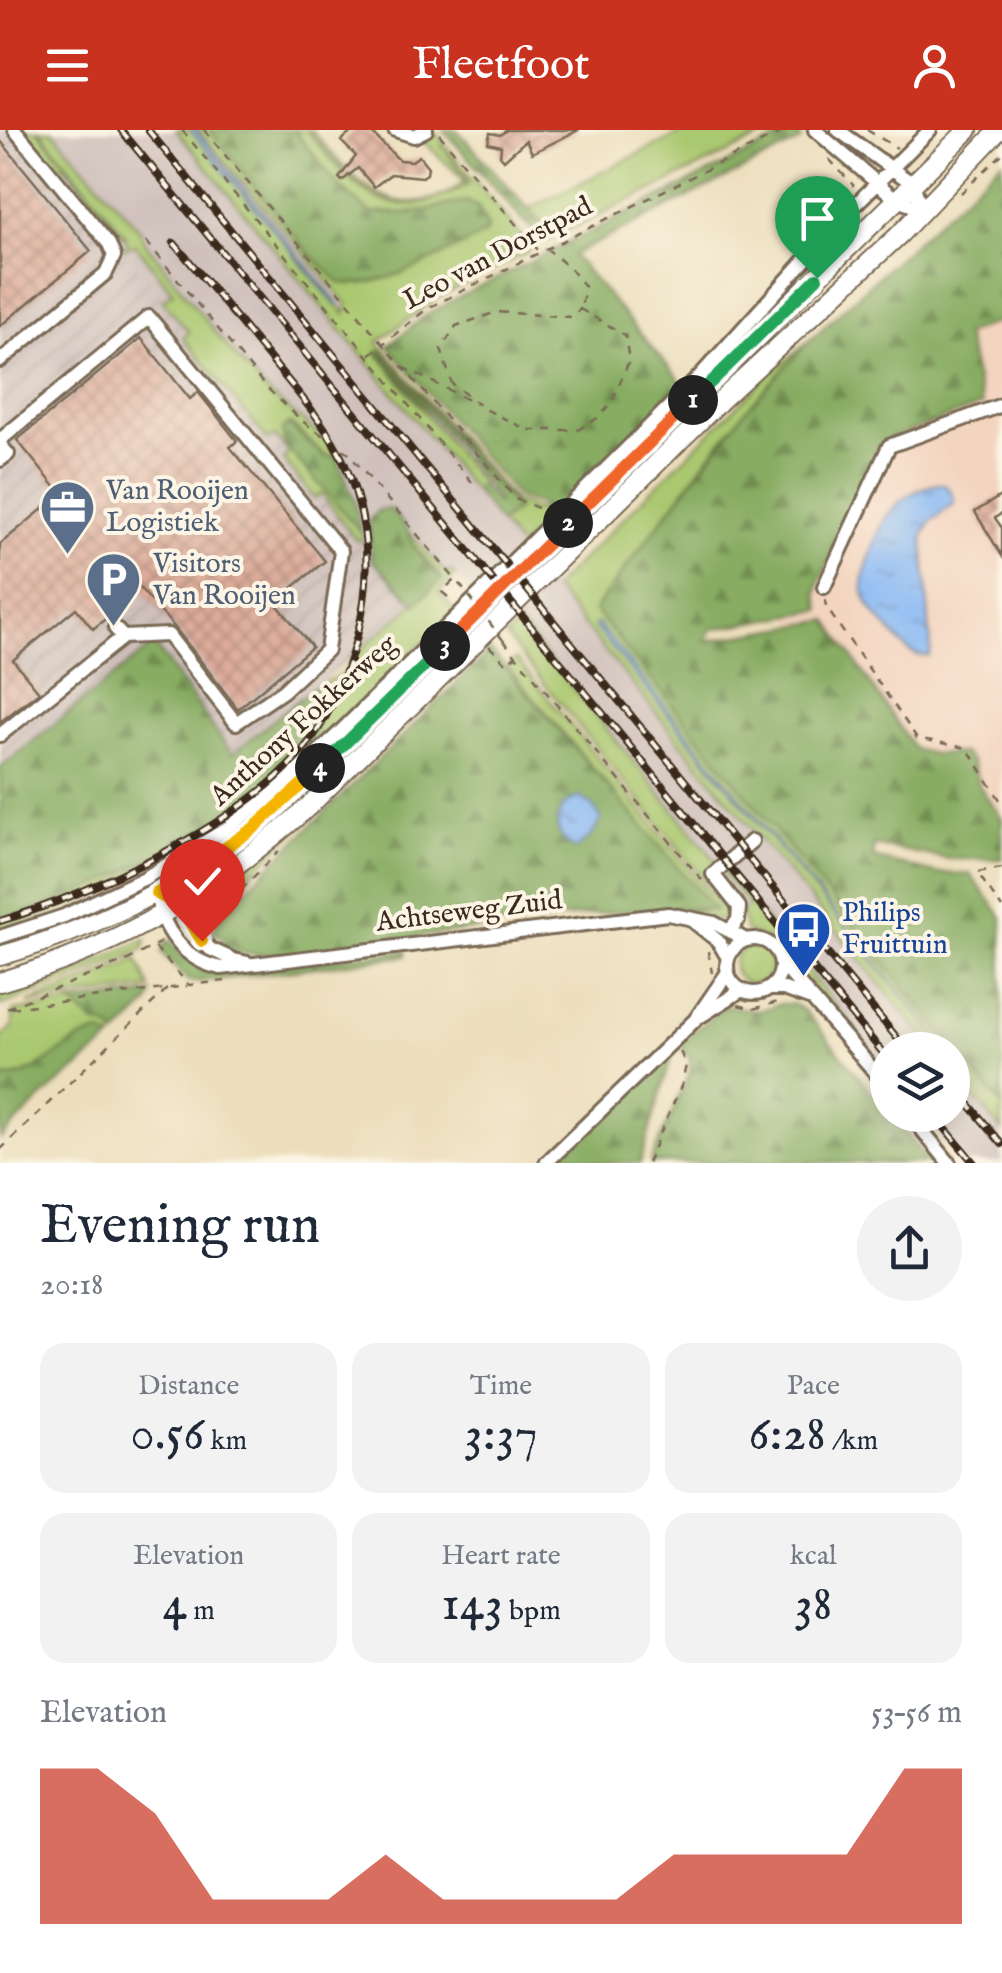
<!DOCTYPE html>
<meta charset="utf-8">
<style>
:root{--surface:#fff;--page:#f2f2f3;--text:#1f2937;--muted:#747a83;--accent:#c8321e}
body{margin:0;font-family:"IM FELL English",serif;background:var(--page);color:var(--text);height:100vh;display:flex;flex-direction:column;font-size:38px;white-space:nowrap}
*{box-sizing:border-box;margin:0}
p{font-size:32px;color:var(--muted)}
.icon{flex:none;width:55px;height:55px;fill:none;stroke:currentColor;stroke-width:2;stroke-linecap:round;stroke-linejoin:round}
.map{position:relative;height:1033px;overflow:hidden}
.side{display:flex;flex-direction:column;background:var(--surface);flex:1}
.side>*{flex:none}
.fabs{position:absolute;left:870px;top:902px;display:grid;gap:20px}
.fabs a{display:grid;place-items:center;width:100px;height:100px;border-radius:50%;background:var(--surface);box-shadow:0 5px 25px #0003;font-size:50px}
.pin{position:absolute;display:grid;place-items:center;width:85px;height:85px;color:#fff;margin:-102px -42px;border-radius:50% 50% 50% 0;rotate:-45deg;box-shadow:0 0 10px #0007}
.pin .icon{rotate:45deg}
.km{position:absolute;width:50px;height:50px;margin:-25px;border-radius:50%;background:#222;color:#fff;font-size:28px;line-height:50px;text-align:center}
.round{display:grid;place-items:center;flex:none;width:105px;height:105px;border-radius:52px;background:var(--page)}
.overview{display:flex;align-items:center;justify-content:space-between;height:170px;padding:0 40px}
h1{font-size:55px;font-weight:600;line-height:75px}
.stats{display:grid;grid-template-columns:repeat(3,1fr);gap:15px;height:170px;padding:10px 40px}
.stats div{display:grid;align-content:center;border-radius:25px;background:var(--page);text-align:center}
.stats b{font-size:50px;font-weight:600}
.stats small{font-size:28px;font-weight:400}
.stats p{font-size:28px}
.chart{height:280px;padding:20px 40px}
.chart p{display:flex;justify-content:space-between}
.chart svg{width:100%;height:180px;margin-top:10px;fill:var(--accent);opacity:.7}
header{display:flex;justify-content:space-between;align-items:center;height:130px;padding:0 40px;background:var(--accent);color:#fff;font-size:45px;font-weight:600}
.map>svg:first-child{display:block}
.built{fill:#f3d4bf}
.industrial{fill:url(#industrial-furrows)}
.railway{fill:#cfc0bb}
.green{fill:#aac870;stroke:#727947;stroke-width:2.5}
.forest{fill:url(#forest-firs);stroke:#616b40;stroke-width:2.5}
.water{fill:url(#water-ripples);stroke:#627289;stroke-width:2.5}
.building{fill:url(#building-cross-hatch)}
.lines{fill:none;stroke-linecap:round;stroke-linejoin:round}
.minor-casing{stroke:#796955;stroke-width:18}
.major-casing{stroke:#796955;stroke-width:22}
.path{stroke:#796955;stroke-width:2.5;stroke-dasharray:8 8;stroke-linecap:butt}
.minor{stroke:#fff;stroke-width:12}
.major{stroke:#fff;stroke-width:18}
.rail-casing{stroke:#3b2a1e;stroke-width:8}
.rail{stroke:#fcf5e5;stroke-width:4;stroke-dasharray:11;stroke-linecap:butt}
.path-bridge{stroke:#796955;stroke-width:2.5;stroke-dasharray:8 8;stroke-linecap:butt}
.split-1-casing{stroke:#fff;stroke-width:20}
.split-2-casing{stroke:#fff;stroke-width:20}
.split-3-casing{stroke:#fff;stroke-width:20}
.split-4-casing{stroke:#fff;stroke-width:20}
.split-5-casing{stroke:#fff;stroke-width:20}
.split-6-casing{stroke:#fff;stroke-width:20}
.split-1{stroke:#22a559;stroke-width:12}
.split-2{stroke:#f0652b;stroke-width:12}
.split-3{stroke:#f0652b;stroke-width:12}
.split-4{stroke:#22a559;stroke-width:12}
.split-5{stroke:#f5b400;stroke-width:12}
.split-6{stroke:#f5b400;stroke-width:12}
.labels{text-anchor:middle;dominant-baseline:central;stroke-width:8;stroke-linejoin:round;paint-order:stroke}
.street-label{font-size:28px;fill:#3b2a1e;stroke:#fcf5e5}
.service-label{font-size:28px;fill:#4e5e75;stroke:#fcf5e5;text-anchor:start}
.transit-label{font-size:28px;fill:#164399;stroke:#fcf5e5;text-anchor:start}
</style>
<header><svg class="icon" aria-label="menu" viewBox="0 0 24 24"><path d="M4 6h16M4 12h16M4 18h16"/></svg>Fleetfoot<svg class="icon" aria-label="person" viewBox="0 0 24 24"><circle cx="12" cy="8" r="4"/><path d="M4 21q1-7 8-7t8 7"/></svg></header>
<div class="map">
<svg width="1002" height="1033" viewBox="0 0 1002 1033">
<defs>
<pattern id="industrial-furrows" width="10" height="10" patternUnits="userSpaceOnUse" patternTransform="scale(2.5)"><rect width="10" height="10" fill="#cfc0bb"/><path d="M-1 1l2-2M0 10L10 0M9 11l2-2" fill="none" stroke="#b3a5a0"/></pattern>
<pattern id="forest-firs" width="22" height="20" patternUnits="userSpaceOnUse" patternTransform="scale(2.5)"><rect width="22" height="20" fill="#87ac62"/><path d="M5 1l3.5 6h-7zM16 11l3.5 6h-7z" fill="#708c50"/></pattern>
<pattern id="water-ripples" width="26" height="14" patternUnits="userSpaceOnUse" patternTransform="scale(2.5)"><rect width="26" height="14" fill="#89b9f4"/><path d="M2 4q2-2 4 0t4 0M15 11q2-2 4 0t4 0" fill="none" stroke="#7197c5"/></pattern>
<pattern id="building-cross-hatch" width="8" height="8" patternUnits="userSpaceOnUse" patternTransform="scale(2.5)"><rect width="8" height="8" fill="#ddac9a"/><path d="M0 0l8 8M0 8l8-8" fill="none" stroke="#b48c7d"/></pattern>
</defs>
<rect width="100%" height="100%" fill="#fcf5e5"/>
<filter id="ink" filterUnits="userSpaceOnUse"><feTurbulence type="fractalNoise" baseFrequency=".01" numOctaves="2"/><feDisplacementMap in="SourceGraphic" scale="20" xChannelSelector="R" yChannelSelector="G"/><feConvolveMatrix kernelMatrix="1 2 1 2 8 2 1 2 1" color-interpolation-filters="sRGB"/></filter>
<filter id="wash" filterUnits="userSpaceOnUse"><feTurbulence type="fractalNoise" baseFrequency=".0048" numOctaves="4" result="noise"/><feDisplacementMap in="SourceGraphic" scale="40" xChannelSelector="R" yChannelSelector="G"/><feGaussianBlur stdDeviation="2.25" result="paint"/><feColorMatrix in="noise" values="0 0 0 0 0 0 0 0 0 0 0 0 0 0 0 0 0 1.4 0 .05"/><feComposite in="paint" operator="in"/></filter>
<g filter="url(#wash)">
<rect width="100%" height="100%" fill="#ecdebc"/>
<path class="built" d="M1002,84V697L744,444Z"/>
<path class="industrial" d="M0,0H25L273,301L372,408V430L416,474L232,625L154,514L0,638Z"/>
<path class="railway" d="M25,0H198L513,374L501,394L554,460L597,511L667,566L1002,976V1033H962L922,985H952V920H888L887,942L764,794L735,783L485,451L470,463L451,441L416,474L372,430L371,409L360,410Z"/>
<path class="green" d="M25,0H37L127,107L40,0H52L140,100L145,112C183,160 220,212 263,257C282,278 325,303 336,325L326,326L290,293L282,300L285,315L361,402L362,410H356L322,364L315,369L283,329L289,323L275,306L268,310L183,208L189,202L162,170L173,162L136,115L123,119L128,112L63,35L57,39Z
M176,0H190L345,184L348,175L198,0H209L308,122L340,153L459,72L413,83H370L337,54L294,0H306C358,62 386,100 469,54V49L440,14L467,50L465,56C386,95 356,58 308,0H312C352,48 398,104 465,51L420,8L434,1L523,108L530,117L529,122L436,169L378,212L514,371L539,381L542,377L552,385L519,417L500,393L517,379L513,374L383,221L377,223L478,349L481,355L474,361Z
M687,0H776L554,107L528,79Z
M863,76L871,85L689,265Z
M811,209L720,312L595,480L1002,976V1001L953,941L952,920H935L553,458L767,246Z
M408,401L447,444L451,441L455,446L439,462L455,481L298,636L212,704L77,773L0,800V791L117,746L174,718L226,686L309,615L323,576L313,558L346,543L351,528L442,449L413,415Z
M519,493L717,732L706,742L733,775L732,783L506,507Z
M516,529L731,789L720,790L680,779H645L714,780L507,537Z
M334,663L217,777L194,790L193,781L198,772Z
M726,741L887,938V947L811,858L812,855C809,852 804,850 800,847C771,826 794,814 746,802L741,782L749,776L724,745Z
M146,809L145,818L127,828L0,876V864L86,836Z
M734 835a19 19 0 1 1 38 0a19 19 0 1 1-38 0Z
M137,829L150,858L28,873L125,835Z
M72,873L94,893L108,897L117,905L112,909L100,903C67,913 35,950 0,948V909L13,897V881Z"/>
<path class="forest" d="M209,0H294L337,54L370,83H413L466,71L478,77L488,98L483,105C446,123 381,161 340,153L308,122Z
M443,0H457L554,107L543,112Z
M793,1L802,10L573,125L684,255L552,385L540,375L518,368L388,216L423,187L451,171Z
M1002,31V190L965,204L982,275L888,309L879,315L819,454L817,464L821,480L712,499L706,511L828,490L914,619L933,624L963,623L972,632L980,657L1002,689V729H949L874,715L873,728L935,743L970,744L1002,787V976L594,480L744,282L811,209Z
M379,220L517,379L500,393L474,361L481,355L498,375L495,366L460,319L377,222Z
M289,295L325,327L336,325L354,369L361,402L285,315L282,300Z
M391,379L408,401L413,416L442,449L416,474L372,430L369,391L379,380Z
M154,514L232,624L313,558L323,576C319,588 316,602 310,613C298,635 274,651 254,665C178,721 91,763 0,791V638Z
M490,520L715,780C669,775 624,781 578,786C505,794 432,806 359,815C316,821 265,832 224,819L225,810L213,802L222,783Z
M170,810L183,826L208,841L406,821V826L194,852L187,850L162,823L164,814Z
M152,863L149,873L117,905L108,897L94,893L72,873Z
M780,874H793L805,881L887,981L888,985H891L930,1033H650L690,942V929L679,914L726,875L757,881Z
M100,903L112,909L45,965L0,1009V948C39,951 64,907 100,903Z
M674,918L640,1033H554Z"/>
<path class="water" d="M190,0H195L339,175H336Z
M937,354L945,355L953,364L954,374L931,391L923,406L931,520L929,526C913,527 906,519 896,507C885,495 868,480 864,462C861,449 867,436 871,424C882,386 897,364 937,354Z
M597,493L948,920L594,496Z
M579,667L592,675L601,689L592,705L576,719C550,707 551,676 579,667Z"/>
<g id="blocks">
<path class="building" d="M354,0H369L399,30L412,31L419,26L428,37L427,44L422,47L391,44L374,57L358,38L342,51L339,48L356,26L341,11Z
M507,0H579L532,23L526,10L504,30L500,26L501,16L488,13L490,3L500,5Z
M0,10L91,121L0,196Z
M141,208L190,269L198,262L237,311L230,317L325,431L275,472L312,517L238,579L176,499L123,439L102,456L120,477L93,499L76,478L13,530L39,562L0,592V414L61,364L17,310Z
M1002,365V383L995,388L1002,398V426L975,382Z"/>
</g>
</g>
<g filter="url(#ink)">
<use href="#blocks" fill-opacity="0" stroke="#796955" stroke-width="2.5"/>
<g class="lines">
<defs>
<path id="minor" d="M395,0L414,6L426,0
M815,0L897,70L922,79L913,54L838,0
M0,231L106,143L114,126L109,114L15,0
M0,310L149,187L341,421L327,520L283,561L236,593L168,505L123,507
M0,315L8,324L0,330
M824,457L889,316L1002,275
M0,605L123,507L115,498
M156,763C162,798 183,831 221,838L668,784L714,793L746,810
M156,763L179,776L196,803L210,819L234,830L248,833
M693,791L718,811L728,828
M730,800L738,790L739,777L713,744L752,711
M0,807L64,786L145,748L228,698L273,663L336,606L698,248L857,73L930,0
M727 836a27 27 0 1 1 54 0a27 27 0 1 1-54 0Z
M781,833L888,957
M768,859H784L809,868
M701,886L742,860
M910,985L949,1033
M546,1033L695,890L728,842"/>
<path id="major" d="M0,826C100,797 194,749 274,681L968,0
M0,852C126,814 212,762 310,675L719,272L899,105L999,0"/>
</defs>
<use href="#minor" class="minor-casing"/>
<use href="#major" class="major-casing"/>
<path class="path" d="M182,0L476,357
M204,0L383,214L368,226
M867,0L897,18
M439,4L538,120
M829,29L854,56
M961,63L1002,24
M146,111L265,256L302,291L348,323L455,449
M546,118L571,139L585,157L581,178
M580,179L625,205L629,231L611,274L599,287L578,300H528L485,279L452,254L441,219L456,196L497,182L572,187Z
M403,237L476,274
M538,378L516,369L383,214L428,178L786,0
M448,467L442,462L455,449L465,461
M825,469L826,477L917,608L967,618L1002,673
M503,510L702,750
M489,516L507,534L515,526
M1002,738L977,742L1002,778
M203,789L235,766L279,721
M155,817L189,855L225,851
M708,821L712,843
M738,875L753,879L778,872
M7,878L128,830L161,812
M11,878L187,856
M878,965L888,977
M0,1020L168,858
M647,1033L682,954L686,935L679,919"/>
<use href="#minor" class="minor"/>
<use href="#major" class="major"/>
<defs>
<path id="rail" d="M121,0L888,929
M148,0L907,920
M0,791C91,764 241,695 302,621C330,588 346,548 357,506C372,449 370,390 345,335C328,296 298,263 271,230C239,191 207,152 174,113
M952,954L1002,1014
M934,985L974,1033"/>
</defs>
<use href="#rail" class="rail-casing"/>
<use href="#rail" class="rail"/>
<path class="path-bridge" d="M469,466L503,510"/>
</g>
</g>
<g class="lines" filter="url(#ink)">
<defs>
<path id="split-1" d="M693,270L817,148"/>
<path id="split-2" d="M568,393L693,270"/>
<path id="split-3" d="M445,516L568,393"/>
<path id="split-4" d="M320,638L445,516"/>
<path id="split-5" d="M184,746L254,698L320,638"/>
<path id="split-6" d="M184,746L156,763L179,776L202,811"/>
</defs>
<use href="#split-1" class="split-1-casing"/>
<use href="#split-2" class="split-2-casing"/>
<use href="#split-3" class="split-3-casing"/>
<use href="#split-4" class="split-4-casing"/>
<use href="#split-5" class="split-5-casing"/>
<use href="#split-6" class="split-6-casing"/>
<use href="#split-1" class="split-1"/>
<use href="#split-2" class="split-2"/>
<use href="#split-3" class="split-3"/>
<use href="#split-4" class="split-4"/>
<use href="#split-5" class="split-5"/>
<use href="#split-6" class="split-6"/>
</g>
<defs>
<symbol id="office-pin" viewBox="-11 -11 22 30"><path d="M0 17L-7.5 6A9.5 9.5 0 1 1 7.5 6Z" fill="#5c6f8a" stroke="#fcf5e5"/><path d="M-6-3h4V-5.5h4V-3h4V5H-6ZM-1-4.5V-3h2v-1.5ZM-6 0V1H6V0Z" fill="#fff"/></symbol>
<symbol id="parking-pin" viewBox="-11 -11 22 30"><path d="M0 17L-7.5 6A9.5 9.5 0 1 1 7.5 6Z" fill="#5c6f8a" stroke="#fcf5e5"/><path d="M-3.5-5.5H1a3.5 3.5 0 0 1 0 7H-1V5.5H-3.5ZM-1-3.4V-.6H.8a1.4 1.4 0 0 0 0-2.8Z" fill="#fff"/></symbol>
<symbol id="bus-pin" viewBox="-11 -11 22 30"><path d="M0 17L-7.5 6A9.5 9.5 0 1 1 7.5 6Z" fill="#1a4fb4" stroke="#fcf5e5"/><path d="M-5-6H5V4H4V6H2V4H-2V6H-4V4H-5ZM-3.5-4V0h7V-4ZM-3.5 1.2v1.5H-2V1.2ZM2 1.2v1.5H3.5V1.2Z" fill="#fff"/></symbol>
</defs>
<g fill-rule="evenodd">
<use href="#office-pin" x="36" y="346" width="63" height="86"/>
<use href="#parking-pin" x="82" y="418" width="63" height="86"/>
<use href="#bus-pin" x="772" y="768" width="63" height="86"/>
</g>
<g class="labels">
<g class="street-label">
<text transform="translate(498 124) rotate(-28)">Leo van Dorstpad</text>
<text transform="translate(304 591) rotate(-42)">Anthony Fokkerweg</text>
<text transform="translate(469 782) rotate(-7)">Achtseweg Zuid</text>
</g>
<g class="service-label">
<text x="106" y="361">Van Rooijen<tspan x="106" dy="32">Logistiek</tspan></text>
<text x="153" y="434">Visitors<tspan x="153" dy="32">Van Rooijen</tspan></text>
</g>
<g class="transit-label">
<text x="842" y="783">Philips<tspan x="842" dy="32">Fruittuin</tspan></text>
</g>
</g>
</svg>
<div class="fabs">
<a><svg class="icon" aria-label="layers" viewBox="0 0 24 24"><path d="M12 4l9 5-9 5-9-5zM3 14l9 5 9-5"/></svg></a>
</div>
<div class="pin" style="left:817px;top:148px;background:#1e9e55"><svg class="icon" aria-label="arrive" viewBox="0 0 24 24"><path d="M6 21V4h12l-3 4 3 4H6"/></svg></div>
<div class="pin" style="left:202px;top:811px;background:#d93025"><svg class="icon" aria-label="check" viewBox="0 0 24 24"><path d="M5 12l5 5 9-10"/></svg></div>
<b class="km" style="left:693px;top:270px">1</b>
<b class="km" style="left:568px;top:393px">2</b>
<b class="km" style="left:445px;top:516px">3</b>
<b class="km" style="left:320px;top:638px">4</b>
</div>
<section class="side">
<div class="overview"><div><h1>Evening run</h1><p>20:18</p></div><a class="round"><svg class="icon" aria-label="share" viewBox="0 0 24 24"><path d="M12 15V3M7 8l5-5 5 5M5 13v7h14v-7"/></svg></a></div>
<div class="stats">
<div><p>Distance</p><b>0.56<small> km</small></b></div>
<div><p>Time</p><b>3:37</b></div>
<div><p>Pace</p><b>6:28<small> /km</small></b></div>
</div>
<div class="stats">
<div><p>Elevation</p><b>4<small> m</small></b></div>
<div><p>Heart rate</p><b>143<small> bpm</small></b></div>
<div><p>kcal</p><b>38</b></div>
</div>
<div class="chart"><p><span>Elevation</span>53–56 m</p>
<svg viewBox="0 0 160 44" preserveAspectRatio="none"><path d="M0 44V6L10 6L20 17L30 38L40 38L50 38L60 27L70 38L80 38L90 38L100 38L110 27L120 27L130 27L140 27L150 6L160 6V44z"/></svg>
</div>
</section>
